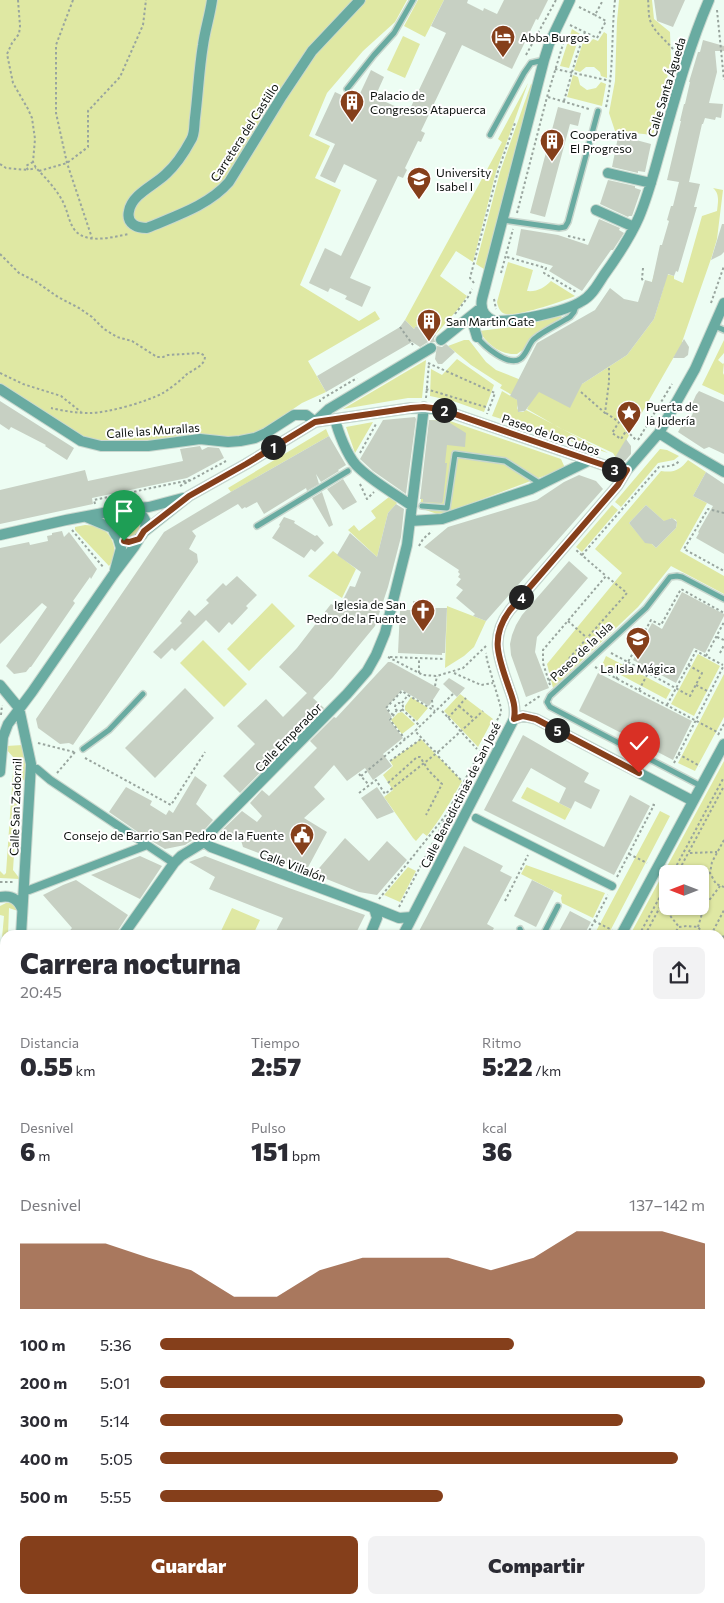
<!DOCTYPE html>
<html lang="es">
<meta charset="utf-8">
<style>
:root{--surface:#fff;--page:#f2f2f3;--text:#2b2b33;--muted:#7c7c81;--accent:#853f1b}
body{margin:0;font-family:Commissioner,sans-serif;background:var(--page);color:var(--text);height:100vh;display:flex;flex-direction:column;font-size:19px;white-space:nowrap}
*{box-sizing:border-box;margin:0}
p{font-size:16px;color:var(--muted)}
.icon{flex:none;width:28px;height:28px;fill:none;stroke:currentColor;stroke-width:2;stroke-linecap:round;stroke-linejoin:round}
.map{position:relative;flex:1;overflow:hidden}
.sheet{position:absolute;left:0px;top:930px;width:725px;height:674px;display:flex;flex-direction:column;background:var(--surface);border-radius:15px 15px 0 0;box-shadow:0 1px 4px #0004}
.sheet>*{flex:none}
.needle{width:32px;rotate:270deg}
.buttons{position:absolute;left:659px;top:865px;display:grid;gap:10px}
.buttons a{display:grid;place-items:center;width:50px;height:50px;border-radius:8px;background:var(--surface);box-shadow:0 1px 4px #0004;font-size:25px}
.pin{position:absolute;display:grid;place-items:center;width:42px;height:42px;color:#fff;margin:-51px -21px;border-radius:50% 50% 50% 0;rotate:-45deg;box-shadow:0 0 5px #0007}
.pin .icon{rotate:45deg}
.km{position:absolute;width:25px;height:25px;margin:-12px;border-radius:50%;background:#222;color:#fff;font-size:14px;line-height:25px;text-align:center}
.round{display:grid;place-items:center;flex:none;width:52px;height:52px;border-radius:8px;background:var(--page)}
.overview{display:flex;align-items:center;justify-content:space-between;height:85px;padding:0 20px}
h1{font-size:28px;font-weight:800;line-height:38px}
.metrics{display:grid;grid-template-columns:repeat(3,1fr);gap:8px;height:85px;padding:5px 20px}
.metrics div{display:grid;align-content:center}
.metrics b{font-size:25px;font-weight:800}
.metrics small{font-size:14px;font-weight:400}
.metrics p{font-size:14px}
.chart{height:140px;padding:10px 20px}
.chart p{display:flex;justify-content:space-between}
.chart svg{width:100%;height:90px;margin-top:5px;fill:var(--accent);opacity:.7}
.action{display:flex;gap:10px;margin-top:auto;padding:10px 20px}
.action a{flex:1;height:58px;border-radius:8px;background:var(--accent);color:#fff;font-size:20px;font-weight:800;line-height:58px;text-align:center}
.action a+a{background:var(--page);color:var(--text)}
ul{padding:0 20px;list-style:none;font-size:16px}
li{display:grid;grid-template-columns:80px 60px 1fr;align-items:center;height:38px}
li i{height:12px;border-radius:6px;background:var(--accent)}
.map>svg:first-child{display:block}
.green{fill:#dfe8a3;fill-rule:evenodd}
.water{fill:#54bac6}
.building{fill:#c7d0c3}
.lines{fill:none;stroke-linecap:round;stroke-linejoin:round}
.service-casing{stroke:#c9d7ce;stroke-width:8}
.pedestrian-casing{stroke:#c9d7ce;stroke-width:10}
.minor-casing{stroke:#c9d7ce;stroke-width:12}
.secondary-casing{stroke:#c9d7ce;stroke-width:16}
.trunk-casing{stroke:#c9d7ce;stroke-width:16}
.path{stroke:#99a59e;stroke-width:2;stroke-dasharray:2.5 2.5;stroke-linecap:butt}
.service{stroke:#69aba1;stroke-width:5}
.pedestrian{stroke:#69aba1;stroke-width:8}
.minor{stroke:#69aba1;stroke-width:10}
.secondary{stroke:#288176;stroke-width:14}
.trunk{stroke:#00524a;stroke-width:14}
.route-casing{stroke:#fff;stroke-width:10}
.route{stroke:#853f1b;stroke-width:6}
.labels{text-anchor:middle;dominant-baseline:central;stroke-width:4;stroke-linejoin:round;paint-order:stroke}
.poi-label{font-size:12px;fill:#0a0f0c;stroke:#fff;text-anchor:start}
.street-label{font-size:12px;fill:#0a0f0c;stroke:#fff}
</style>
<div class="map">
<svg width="724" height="1603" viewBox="0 0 724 1603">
<rect width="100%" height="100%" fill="#edfdf3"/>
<path class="green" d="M0,0H407L395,22L363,51L327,93L309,136L330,146L315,178L341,190L300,285L359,321L375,311L380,319L308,361L326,392L302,403L256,434L236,438L126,444L101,442L83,438L0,384Z
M418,0H444L425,37L404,26Z
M619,0H652L654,19L670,32L671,62L653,135L615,131L609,113L615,81L617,21Z
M572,29L580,34L569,68L560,66Z
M604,32L607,34V78L601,76L600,72L594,67H586L580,72L574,70L584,39L590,42L593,39L598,41Z
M403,36L420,44L405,78L387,70Z
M573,75L578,77L580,85L587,90L596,88L601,82L606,84L602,106L567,97Z
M528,83L496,172L473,262L456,251L440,276L467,296L459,308L436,334L427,326L423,330L416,326L414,329L405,320L502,142L498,139Z
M531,84L532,85L533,90L487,261L484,269L476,264L500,172Z
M713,188L723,190L717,239L712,256L682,342L684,343L675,355L616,458L613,453L558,427L527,409L529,405L500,388L502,385L471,365L448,346L464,340H469L486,362L496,370L521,380L582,384L627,355L654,319L664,286L652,282L655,271L674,276V279L683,283L702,216L717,211C718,202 720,194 713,188Z
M508,262L533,270L527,291C537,292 544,288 551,281L575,296C560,302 520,316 506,314C500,313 498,307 497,302Z
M561,316L562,317L533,336L524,349L517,354C500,355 487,344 479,331L519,326Z
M724,340V353L718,360L723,364L724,363L723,373L724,375V395L702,385Z
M457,359L494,385L484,412L453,401L430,396L431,369L442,375Z
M426,360L422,398H408L343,409Z
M502,391L519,401L517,408L519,412H523L526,410L608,453L492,416Z
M430,420L450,421L561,459L565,468L440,515L420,508Z
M373,422L355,453L346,427Z
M326,429L329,436L231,492L228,488Z
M660,449L667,450L679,456L674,460L658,463L621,507L615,502Z
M688,460L706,472L693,496L707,503L680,551L724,576V594L671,566L638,607L553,688L547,664L622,573L595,549L661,471C674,473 680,470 688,460ZM646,505L666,523L671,518L676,520L677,523L676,528L656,548L650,542L647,543L645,542L629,523Z
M389,497L397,503L388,513L377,557L348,530L354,525L359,531L376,518L371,511Z
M612,505L618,510L582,552L576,547Z
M117 525a12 12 0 1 1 24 0a12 12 0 1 1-24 0Z
M85,525C90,525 96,526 101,528C113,534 120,555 109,566L75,530V527Z
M333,551L356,569L342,598L308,576Z
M272,603L295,626L249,671L227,649Z
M447,606L486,621L474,647L464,656L445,668Z
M203,640L247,684L224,707L180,663Z
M698,654L720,666L694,716L671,704Z
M606,656L671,690L666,699L602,665Z
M724,674V717L695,771L678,763Z
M460,694L493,719L478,747L444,711Z
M411,697L428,708L417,721L405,710V706Z
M402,712L415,724L402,734L391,720L398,713Z
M421,739L462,781C451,801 441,818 427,836L423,833L416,841L413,838L384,797L393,790L383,775L393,766L390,761Z
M23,745L27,763L26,783L22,778L19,779L13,870L20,879L0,878V871L4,875L6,873L14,758L6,749V746Z
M724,761V1258L720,1263V935H630ZM668,874H700V906H668Z
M527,787L571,809L565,820L521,798Z
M660,811L670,816L608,935H594Z
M526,865L605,893L593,918L562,903L561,898L562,895L521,874Z
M408,867L416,871L400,902L384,895Z
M6,903H11L17,906L18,911L9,908L8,935H5V960H0L4,916L0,915V906Z
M232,908L260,920L253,935H230L221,931Z
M0,1182L5,1185V1253L0,1262Z
M5,1341V1437L0,1434V1351Z
M0,1490L5,1493V1599H206L214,1603H0Z
M720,1570L724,1579V1603H540L542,1599H720Z
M343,1599H411L410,1603H344Z
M444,1599H515L514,1603H441Z"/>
<path class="water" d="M724,1099V1158L720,1168V1102Z"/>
<path class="building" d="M444,0H468L467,3L483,11L484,8L497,14L504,0H548L538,20L536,19L512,69L462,45L421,131L425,133L421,142L418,141L405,168L407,170L403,178L398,176L350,278L371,287L362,307L345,299L347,296L330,288L328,292L309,283L325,248L341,256L377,180L344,164L335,183L320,176L335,144L315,135L335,92L356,102L371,70L384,77L375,97L401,109L409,111L446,33L431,26Z
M654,0H685L673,27L657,21Z
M703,40L724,46V51H715L717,72L709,103L723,104L721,118L716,117L715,120L705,118L703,124H702L689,182L700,184L694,207H697L678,272L676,271L674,276L668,274L654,319L627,355L582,384L570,408L539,392L525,411L518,412L517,400L510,396L537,343L595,310L610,288L624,299L638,302L645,280L652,282L660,245H662L669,221L667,220L671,206H673L679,182L667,180L681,121H680L684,104H685L690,82H689L698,52H700Z
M558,107L581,113L578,126L570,124L545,217L530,213Z
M618,137L625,139V137L651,144L645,172L638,171V173L612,167Z
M608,180L635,186V188L641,190L632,216H629L628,217L600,204Z
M599,219L620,228L619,230L624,233L613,250H611L582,291L549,271L553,266L516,255L521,229L558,235L588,245Z
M722,224H724V252L721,255L711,260Z
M405,320L414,329L416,326L423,330L426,326L436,335L434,338L435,342H428L420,347L412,342L326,392L317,376L400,327Z
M684,339L689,347L688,355L684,358H673Z
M446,344L455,352L442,364H438L435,359L437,346L442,347Z
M699,391L724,402V454L709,447L704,449L678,432L684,422L688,424L696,406L692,404L696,395Z
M0,401L74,448L67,460L45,446L46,445L11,427L9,430L0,424Z
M415,417L416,419L406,494L373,471L360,459L383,420Z
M429,420L450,421V423L466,433L465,447L447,445L445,463H447L443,501L442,503L423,502V499H420Z
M329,436L346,465L338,470L339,471L321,482L316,474L319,484L307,491L306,488L264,514L257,502L246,508L245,507L242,509L238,504L192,531L196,536L189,549L197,554L198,562L73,745L69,743L60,744L38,728L36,719L164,532L229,493Z
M626,439L631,446V454L625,461L619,462L614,459Z
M200,446L202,450L208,447L219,448L224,458L187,478L92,498L93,504L0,524V490L85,470L88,481L183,461L180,449Z
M706,472L724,484V554L696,538L699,533L698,532L713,506L693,496Z
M579,475L596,481L603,489L486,621L473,616L475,614L456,598L463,590L456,585L461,579L458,577L460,574L458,572L459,570L424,547L448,527L537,500L564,482Z
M343,479L357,502L343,510L327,489Z
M322,492L333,525L329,527L312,498Z
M396,504L404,509L401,537L388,587L375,626L333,677L313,698L324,708L240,793L223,776L255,744L237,726L266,699L283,717L307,693L309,695L279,667L297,648L331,604L339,608L350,586L355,587L361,572L337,555L350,533L377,557L388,513Z
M646,505L664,521L672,518L677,522L676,528L656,548L652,544L645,543L629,523Z
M284,517L295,521L294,523L315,536L317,535L324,543L315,552L311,549L304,558L272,538L280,526L279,525Z
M62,531L64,537L69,532L97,569L91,579L90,577L73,601L75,603L31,667H30L26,672L14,674L6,666L47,607L42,603L0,644V548L29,542L30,545L48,541L47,536L52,535V533Z
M569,561L588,578L537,637L535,652L549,688L526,697L511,655L510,644L512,635L516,625L522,615Z
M237,576L257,595L246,606L248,608L232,625L229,622L219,633L206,620L175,651L172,648L161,659L153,652L182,623L180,621L189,610L195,616L209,603L206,600L223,583L226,586Z
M682,592L724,614V616L705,653L694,648L676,683L633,660L652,623L662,629Z
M413,601H431V608H447L445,653H442V655L398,653L400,610H413Z
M388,662H391L440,689L429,706L402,690L386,708L392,717L389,719L403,738L383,754L392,766L373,780L365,768L347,781L334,765L314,787L325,799L304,818L327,832L306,871L243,847L240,837L222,840L215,837L242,811L257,822L262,816L250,803L262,790L269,796L317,748L310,741L334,717L336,718Z
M598,673L692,721L673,760L579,711Z
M449,678L465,688L457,697L443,684Z
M185,688L214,718L155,778L125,748Z
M523,735L589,773L584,782L600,790L591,809L575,801L571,809L559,803L566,788L531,768L512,801L604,847L630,795L650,806L614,875L484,810Z
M195,776L207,785L196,804L213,820L199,836L185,845L165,849L148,839L109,812L126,787L152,801L150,805L166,815L169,810L173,813Z
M377,787L394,812L377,819L361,798Z
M345,838L369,861L387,841L407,860L377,895L359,892L314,874Z
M464,846L503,866L500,871L512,877L487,924L494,928L490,935H417Z
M140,856L162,866L140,899L91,875Z
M205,856L289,888L365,915L355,935H274L283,918L209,889L215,877L189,862Z
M76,880L128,915L115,935H66L72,928L43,895L63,885Z
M532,880L554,891L536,927L514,916Z
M570,911L591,922L584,935H557Z"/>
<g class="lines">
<defs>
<path id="service" d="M347,89L374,55L394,33L413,0
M490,135L524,73L531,63L544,60
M503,220L559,228L565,227L568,222L598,111
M715,326L724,330
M477,337C484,346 508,367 520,359C526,355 528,346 533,340C541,332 559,324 570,317L574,312L576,306
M422,506L447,508L455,454L505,461L541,484
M257,526L348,471
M83,749L109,730L143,694
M701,786L550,707L547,702L550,696L646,608L670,577L677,576L682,577L724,599
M520,929L523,935
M543,935L558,906
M720,1405L724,1403
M720,1480L724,1488
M0,1582L5,1584
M33,1599L42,1603"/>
<path id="pedestrian" d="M37,769L50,780L174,863
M476,818L612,886
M29,890L147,845"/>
<path id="minor" d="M212,0C210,15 205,30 203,45C199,69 198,94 195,118C194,125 195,134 191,140C184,153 177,164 166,174C155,185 132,194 129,211C126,224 137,228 147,228C175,216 208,206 229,182L282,96L312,51L360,0
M570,0L549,44L544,60L482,299C480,309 484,317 494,321C513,322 566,312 582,301C592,296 598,284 604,275C617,257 630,238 639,217C650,191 656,164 664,137C677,91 690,44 709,0
M608,173L651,183
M596,210L634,227
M477,337L474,327L484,314
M441,340L481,308
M0,389L81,441L101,446H148L200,439L228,442L240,441L255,438L266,433L294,415H306L315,422
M335,419C338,432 347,455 356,465C371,481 394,493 412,506
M315,422L411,408L440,409L618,470H627L659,433L695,369L724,303
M659,433L681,447L724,472
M120,511C99,530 128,554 142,535C145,531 146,525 145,520C142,514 137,510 130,509
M86,517L112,528
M410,521L442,519L531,489L590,460
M145,531L189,496L246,464L315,422L329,409L431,348
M0,535L66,520L124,509L149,507L183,498
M115,570L121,548L118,538
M0,685L19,708L31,764L21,935
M514,719L523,716L536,719L693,801
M0,772L3,737L8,724L32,692L113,575L134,547L139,539
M204,842L211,847L374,908L377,918L370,935
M0,897C11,895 18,899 22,909
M374,908L399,918L412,917
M123,935L174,863L181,856L204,842L205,838L347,694L367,671L376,655L385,633L407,545L424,407
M403,935L514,719C516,707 513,699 509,688C499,658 489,638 510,610L618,485L627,470
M621,935L724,744
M0,967H5
M0,998L5,989
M0,1167L5,1170
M720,1533L724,1542"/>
<path id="secondary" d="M0,1442L5,1444
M0,1467L5,1470
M253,1599L259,1603
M333,1599L334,1603
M272,1603L273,1599"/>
<path id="trunk" d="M720,1307L724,1302
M720,1334L724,1329
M520,1603L522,1599
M533,1603L535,1599"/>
</defs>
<use href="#service" class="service-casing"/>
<use href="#pedestrian" class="pedestrian-casing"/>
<use href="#minor" class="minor-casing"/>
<use href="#secondary" class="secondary-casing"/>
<use href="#trunk" class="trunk-casing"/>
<path class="path" d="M18,0L20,26L19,34L12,43L7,54L13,83L28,109L32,118L35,139L33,162L36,168C46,178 58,191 64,204C68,213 69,222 74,229C85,245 113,237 129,234
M73,0L56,45V113L67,163L92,238
M648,0C649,6 648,14 650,20C655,35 670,42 677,55
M579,7L595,15L603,0
M717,10L724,80
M570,25L597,38L606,21L595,15
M526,55L556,0
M555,69L611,81
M548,97L589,109
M564,101L576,58L585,32
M606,107C614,72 611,36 615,0
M33,162L26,166L28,170L36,168
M0,164L6,168L28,170
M39,171L67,163L88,147V111L120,77L143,25L146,0
M517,213L547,97L564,41
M568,236L585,240
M0,254L19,273L35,281L58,297L79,308L92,317L104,329L117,337L132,341L157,357H163L168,355L200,353L205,356C205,366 194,369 187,374C180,381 171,388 163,393C146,402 108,413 89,413C76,413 64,411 51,408
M507,257L546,268L544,273L576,292
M643,268L642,279L644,282
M501,273L513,229
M474,283L470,278L498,171L515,123
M494,299L496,309
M711,303L724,266
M455,314L468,297L472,289
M400,327L413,345
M428,363L495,393L487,414
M0,373L23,384L61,396L81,412
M426,389L489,408
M581,392L605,413L609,382V368
M426,398L429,363
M320,402V400L357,378
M606,413L619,422L612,433L621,439L626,431L629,434
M630,434L637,441
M638,440L672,384
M360,453L376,424
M360,484L367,499L374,492
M180,486L226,461
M95,504L94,500L190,480
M724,513L708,509L684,549L724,571
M72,530L104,568
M419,546L423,539L432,531
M582,555L659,467C666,466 675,467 680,460
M568,621L587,638
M717,637L724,640
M611,653L628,662L651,620L661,625L681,589L724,613
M720,653L724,645
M706,656L724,622
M388,657L423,675L437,676L463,668L486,646
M390,657L445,659
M628,662L690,696L702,673L688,665
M595,667L719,733
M419,673V658
M454,673L481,685L493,683
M616,679L626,661
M549,681L627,593L606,576
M550,685L543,663V650L606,576L576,550
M696,685L709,692
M435,686L437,676
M639,690L648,673
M453,694L415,731L434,751L438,752L483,711
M432,700L433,710
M395 707a4 4 0 1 1 8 0a4 4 0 1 1-8 0Z
M402,703L408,695L435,711
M667,705L696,651L723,665
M459,706L474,719
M525,706L540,696
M402,709L420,726
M397,710L390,720L405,739
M442,711L477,749
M1,715L2,705
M393,715L386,708L402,691L408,695
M448,718L466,698
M718,735L724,724
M38,743L74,752
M678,754L700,766
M85,758L171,805L205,752
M390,761L421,739
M674,763L724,665
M57,773L75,752
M359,774L369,785
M361,776L415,731
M388,783L417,757H420L429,771L442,784L426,815
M359,793L376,780L385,794L438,752V756L462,781
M724,840L712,862L710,873L716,884L724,887
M690,853L717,852
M629,854L647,863
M672,874L724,777
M677,874L724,786
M617,877L654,805L651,804
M0,882H13
M379,899L446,815L501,713V708L487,660L486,653
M505,901L528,855
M661,904L679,927
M399,907L448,814
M594,921L612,930
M698,927L704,907L720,886
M587,935L608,895
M639,935L668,882
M645,935L668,892
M673,935L679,927L687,926L698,927L704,935
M711,935L724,910
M720,942L724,935
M720,983L724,975
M720,984L724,987
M720,1020L724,1013
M0,1025L5,1015
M720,1044L724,1037
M720,1068L724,1061
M5,1115L3,1123L5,1124
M0,1210L5,1207
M720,1268L724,1263
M0,1269L5,1260
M720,1359L724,1355
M720,1388L724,1386
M720,1467L723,1473
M720,1507L724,1515
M227,1599L235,1603
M589,1599L590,1603
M706,1599L708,1603
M356,1603L359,1599
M380,1603L382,1599
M491,1603L493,1599
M548,1603L550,1599
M555,1603L557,1599
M611,1603L613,1599
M660,1603L661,1599"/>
<use href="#service" class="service"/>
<use href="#pedestrian" class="pedestrian"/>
<use href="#minor" class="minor"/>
<use href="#secondary" class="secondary"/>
<use href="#trunk" class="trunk"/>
</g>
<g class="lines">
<defs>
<path id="route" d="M124,541L129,542L139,539L144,531L189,496L246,464L315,422L411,408L424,407L440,409L618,470H627L618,485L510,610C489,638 499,658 509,688C513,699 516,707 514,719L523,716L536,719L639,773"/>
</defs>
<use href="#route" class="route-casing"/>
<use href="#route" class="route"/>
</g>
<defs>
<symbol id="hotel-pin" viewBox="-11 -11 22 30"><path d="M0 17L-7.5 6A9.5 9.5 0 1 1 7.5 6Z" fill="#853f1b" stroke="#fff"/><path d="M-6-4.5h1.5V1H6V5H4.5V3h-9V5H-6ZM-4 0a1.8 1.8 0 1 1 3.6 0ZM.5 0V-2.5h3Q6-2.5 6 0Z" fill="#fff"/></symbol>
<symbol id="building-pin" viewBox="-11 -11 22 30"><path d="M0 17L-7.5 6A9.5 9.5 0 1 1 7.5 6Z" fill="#853f1b" stroke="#fff"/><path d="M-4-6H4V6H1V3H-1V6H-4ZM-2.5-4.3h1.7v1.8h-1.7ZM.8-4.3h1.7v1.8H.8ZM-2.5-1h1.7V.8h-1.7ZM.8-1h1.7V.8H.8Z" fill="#fff"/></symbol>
<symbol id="university-pin" viewBox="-11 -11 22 30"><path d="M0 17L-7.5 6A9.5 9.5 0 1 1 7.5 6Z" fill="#853f1b" stroke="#fff"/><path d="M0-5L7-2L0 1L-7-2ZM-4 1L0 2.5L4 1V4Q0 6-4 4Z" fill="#fff"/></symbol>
<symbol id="sight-pin" viewBox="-11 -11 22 30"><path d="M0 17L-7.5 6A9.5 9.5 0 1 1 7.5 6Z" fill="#853f1b" stroke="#fff"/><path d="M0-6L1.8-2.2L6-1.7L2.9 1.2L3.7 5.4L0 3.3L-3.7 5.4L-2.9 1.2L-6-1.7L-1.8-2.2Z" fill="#fff"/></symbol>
<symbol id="church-pin" viewBox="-11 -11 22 30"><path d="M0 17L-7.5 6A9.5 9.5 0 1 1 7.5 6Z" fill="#853f1b" stroke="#fff"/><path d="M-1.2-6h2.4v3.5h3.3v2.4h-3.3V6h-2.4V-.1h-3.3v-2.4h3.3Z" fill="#fff"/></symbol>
<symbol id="school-pin" viewBox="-11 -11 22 30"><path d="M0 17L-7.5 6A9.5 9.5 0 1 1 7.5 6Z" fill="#853f1b" stroke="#fff"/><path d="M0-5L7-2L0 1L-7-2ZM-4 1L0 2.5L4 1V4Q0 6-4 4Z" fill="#fff"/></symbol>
<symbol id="civic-pin" viewBox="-11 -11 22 30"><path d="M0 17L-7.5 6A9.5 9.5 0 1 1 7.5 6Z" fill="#853f1b" stroke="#fff"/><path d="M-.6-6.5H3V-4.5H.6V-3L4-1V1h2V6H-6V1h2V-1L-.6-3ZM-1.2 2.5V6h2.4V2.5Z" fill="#fff"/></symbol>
</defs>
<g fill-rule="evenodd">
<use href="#hotel-pin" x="489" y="23" width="28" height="38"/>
<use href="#building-pin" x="338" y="88" width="28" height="38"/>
<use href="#building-pin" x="538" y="127" width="28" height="38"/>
<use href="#university-pin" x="405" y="165" width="28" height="38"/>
<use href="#building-pin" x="415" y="307" width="28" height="38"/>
<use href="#sight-pin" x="615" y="399" width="28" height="38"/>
<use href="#church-pin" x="409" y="597" width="28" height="38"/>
<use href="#school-pin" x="624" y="625" width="28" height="38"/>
<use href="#civic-pin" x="288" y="821" width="28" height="38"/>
</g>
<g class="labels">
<g class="poi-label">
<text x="520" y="37">Abba Burgos</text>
<text x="370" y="95">Palacio de<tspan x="370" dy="14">Congresos Atapuerca</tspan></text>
<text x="570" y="134">Cooperativa<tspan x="570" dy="14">El Progreso</tspan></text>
<text x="436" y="172">University<tspan x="436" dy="14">Isabel I</tspan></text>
<text x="446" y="321">San Martin Gate</text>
<text x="646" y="406">Puerta de<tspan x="646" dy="14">la Judería</tspan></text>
<text x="406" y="604" text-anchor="end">Iglesia de San<tspan x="406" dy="14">Pedro de la Fuente</tspan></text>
<text x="638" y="668" text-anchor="middle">La Isla Mágica</text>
<text x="284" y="835" text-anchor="end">Consejo de Barrio San Pedro de la Fuente</text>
</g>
<g class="street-label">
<text transform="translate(666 87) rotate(-73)">Calle Santa Águeda</text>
<text transform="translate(244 132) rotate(-57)">Carretera del Castillo</text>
<text transform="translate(153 430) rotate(-4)">Calle las Murallas</text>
<text transform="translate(551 434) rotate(19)">Paseo de los Cubos</text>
<text transform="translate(581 651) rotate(-43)">Paseo de la Isla</text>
<text transform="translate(288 737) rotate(-46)">Calle Emperador</text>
<text transform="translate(460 795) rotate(-63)">Calle Benedictinas de San José</text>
<text transform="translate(15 807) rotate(-88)">Calle San Zadornil</text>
<text transform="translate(293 865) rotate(21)">Calle Villalón</text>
</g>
</g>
</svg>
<div class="buttons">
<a><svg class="needle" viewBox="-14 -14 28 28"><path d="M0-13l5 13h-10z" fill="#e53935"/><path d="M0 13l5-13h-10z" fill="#7c7c81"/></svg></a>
</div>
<div class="pin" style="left:124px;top:541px;background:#1e9e55"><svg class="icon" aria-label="arrive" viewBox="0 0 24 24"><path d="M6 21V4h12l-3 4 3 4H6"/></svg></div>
<div class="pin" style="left:639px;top:773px;background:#d93025"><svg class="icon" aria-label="check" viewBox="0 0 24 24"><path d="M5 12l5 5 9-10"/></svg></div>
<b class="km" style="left:273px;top:447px">1</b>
<b class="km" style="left:444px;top:410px">2</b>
<b class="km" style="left:614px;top:469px">3</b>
<b class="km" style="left:521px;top:597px">4</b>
<b class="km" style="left:557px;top:730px">5</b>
<section class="sheet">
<div class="overview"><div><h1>Carrera nocturna</h1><p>20:45</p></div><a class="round"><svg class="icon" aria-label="share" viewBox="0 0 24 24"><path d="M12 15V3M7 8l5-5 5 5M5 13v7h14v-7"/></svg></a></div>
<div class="metrics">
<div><p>Distancia</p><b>0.55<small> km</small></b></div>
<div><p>Tiempo</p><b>2:57</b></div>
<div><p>Ritmo</p><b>5:22<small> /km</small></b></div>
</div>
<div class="metrics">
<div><p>Desnivel</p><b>6<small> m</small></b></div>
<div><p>Pulso</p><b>151<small> bpm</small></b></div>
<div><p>kcal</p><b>36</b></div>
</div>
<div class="chart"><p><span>Desnivel</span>137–142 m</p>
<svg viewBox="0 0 160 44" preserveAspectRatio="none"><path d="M0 44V12L10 12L20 12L30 19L40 25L50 38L60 38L70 25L80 19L90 19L100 19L110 25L120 19L130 6L140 6L150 6L160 12V44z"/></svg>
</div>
<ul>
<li><b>100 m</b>5:36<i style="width:65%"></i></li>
<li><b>200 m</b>5:01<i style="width:100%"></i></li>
<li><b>300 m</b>5:14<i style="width:85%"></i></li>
<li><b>400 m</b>5:05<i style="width:95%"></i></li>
<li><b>500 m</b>5:55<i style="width:52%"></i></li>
</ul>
<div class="action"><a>Guardar</a><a>Compartir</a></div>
</section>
</div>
